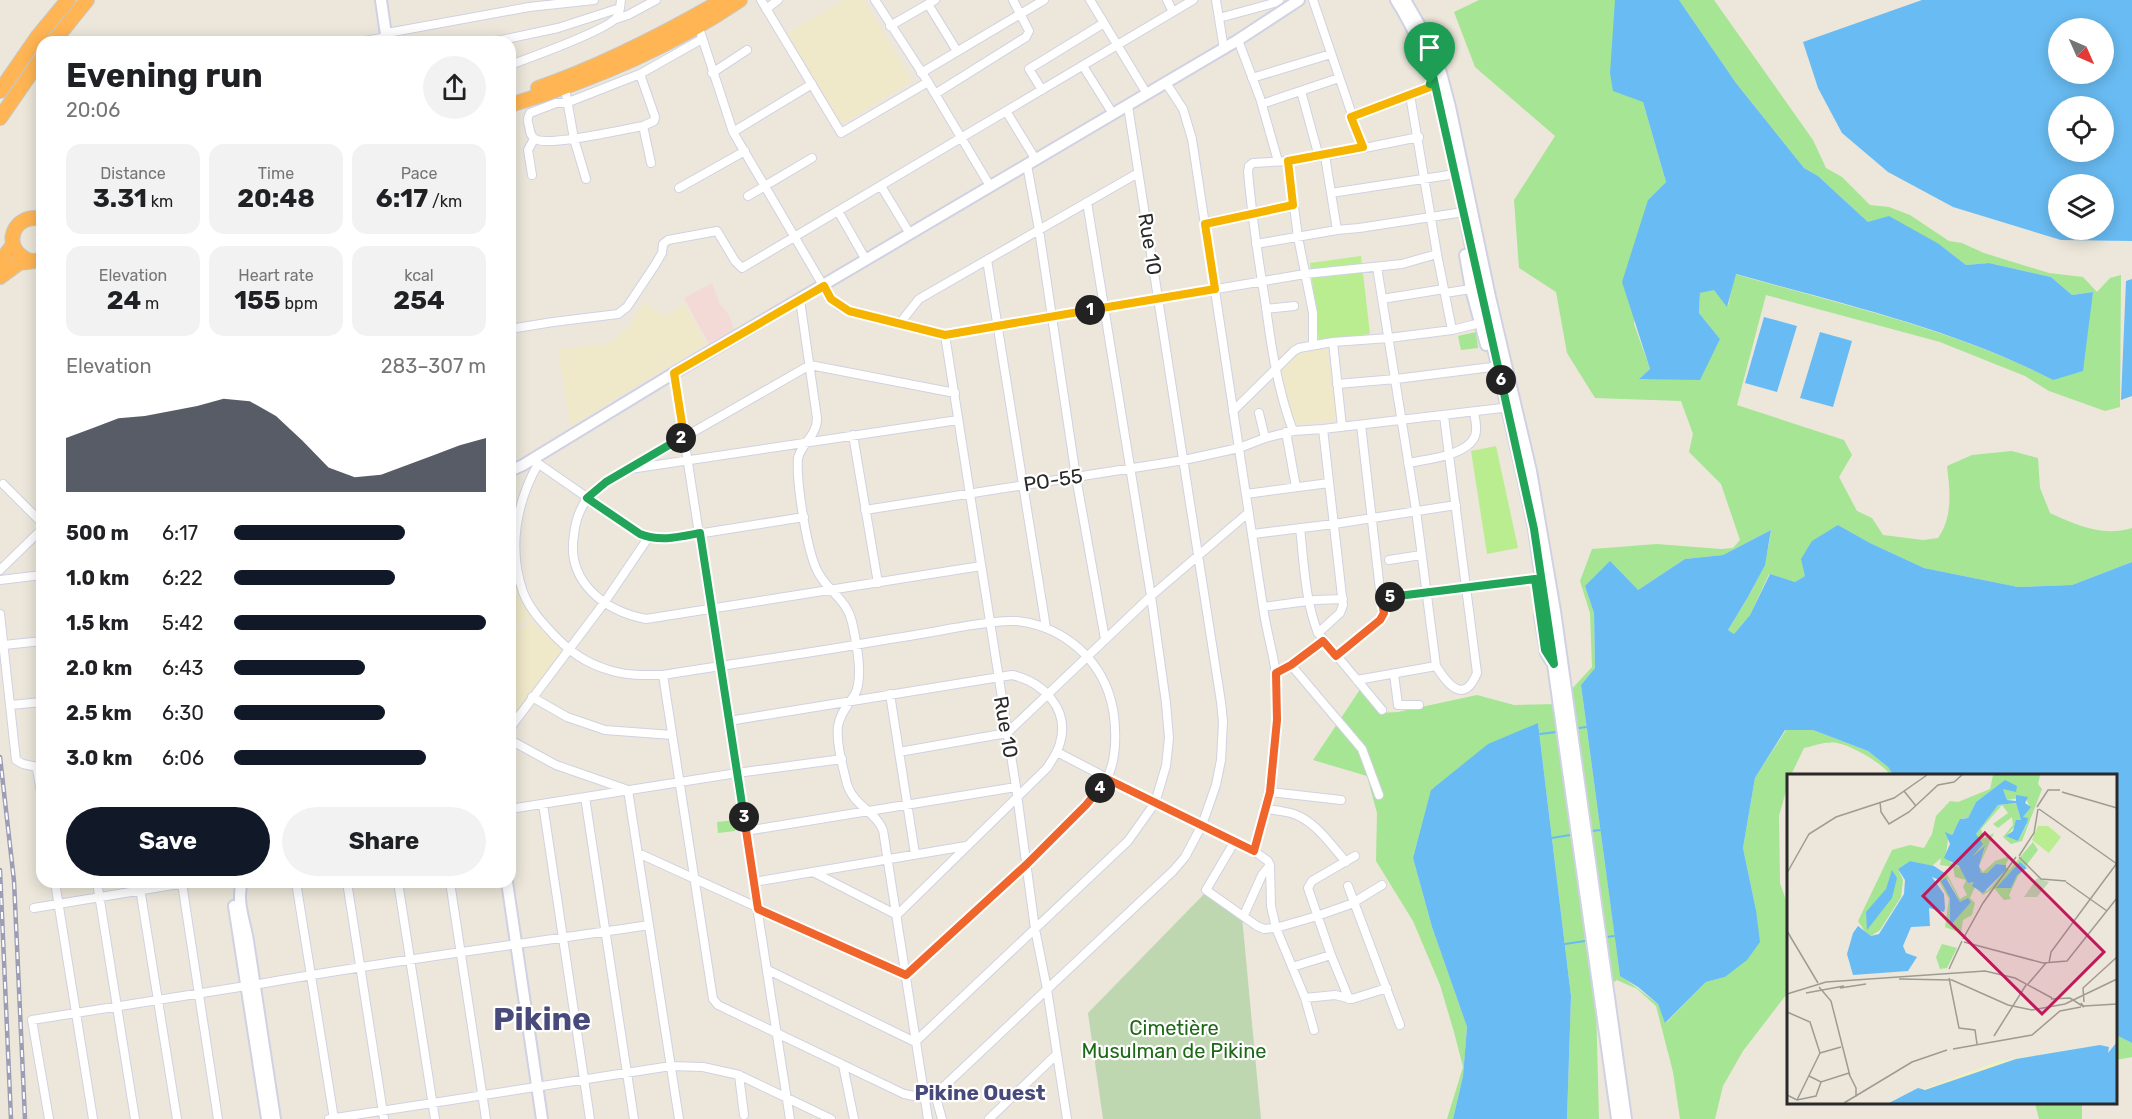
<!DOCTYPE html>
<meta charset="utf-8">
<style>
:root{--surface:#fff;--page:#f2f2f2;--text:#202124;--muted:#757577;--accent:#111827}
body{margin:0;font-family:Rubik,sans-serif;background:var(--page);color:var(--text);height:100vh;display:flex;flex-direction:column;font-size:22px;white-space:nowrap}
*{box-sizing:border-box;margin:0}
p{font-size:20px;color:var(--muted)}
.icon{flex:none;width:33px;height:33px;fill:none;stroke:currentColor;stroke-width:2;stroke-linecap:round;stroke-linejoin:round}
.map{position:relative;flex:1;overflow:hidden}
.side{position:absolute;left:36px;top:36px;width:480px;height:852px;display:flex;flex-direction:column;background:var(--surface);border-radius:18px;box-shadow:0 3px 15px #0003}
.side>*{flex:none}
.needle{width:39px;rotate:135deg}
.buttons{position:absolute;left:2048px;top:18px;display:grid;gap:12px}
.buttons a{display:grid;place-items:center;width:66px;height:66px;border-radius:50%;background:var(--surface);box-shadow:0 3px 15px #0003;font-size:30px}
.pin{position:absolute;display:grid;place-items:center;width:51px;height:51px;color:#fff;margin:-62px -26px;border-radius:50% 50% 50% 0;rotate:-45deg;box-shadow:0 0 6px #0007}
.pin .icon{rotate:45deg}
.km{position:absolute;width:30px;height:30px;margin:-15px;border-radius:50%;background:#222;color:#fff;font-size:16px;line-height:30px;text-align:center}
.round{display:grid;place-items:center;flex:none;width:63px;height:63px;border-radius:32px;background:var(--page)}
.head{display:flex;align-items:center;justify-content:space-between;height:102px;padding:0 30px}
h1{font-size:33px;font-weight:700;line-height:45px}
.figures{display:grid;grid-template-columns:repeat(3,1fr);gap:9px;height:102px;padding:6px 30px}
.figures div{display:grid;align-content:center;border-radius:15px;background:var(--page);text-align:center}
.figures b{font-size:26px;font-weight:700}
.figures small{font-size:16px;font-weight:400}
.figures p{font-size:16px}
.chart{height:168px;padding:12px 30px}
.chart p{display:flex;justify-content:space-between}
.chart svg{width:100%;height:108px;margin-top:6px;fill:var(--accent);opacity:.7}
.button{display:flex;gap:12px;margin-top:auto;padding:12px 30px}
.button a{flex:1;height:69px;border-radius:36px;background:var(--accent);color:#fff;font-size:24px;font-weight:700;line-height:69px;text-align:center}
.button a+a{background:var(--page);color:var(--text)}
ul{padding:0 30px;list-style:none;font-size:20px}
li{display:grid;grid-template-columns:96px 72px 1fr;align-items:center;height:45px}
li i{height:15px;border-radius:8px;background:var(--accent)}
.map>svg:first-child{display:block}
.education{fill:#efe8c9}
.medical{fill:#f4dad7}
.green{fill:#a5e594}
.cemetery{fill:#bed7b1}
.pitch{fill:#b9ed90}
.water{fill:#69bcf3;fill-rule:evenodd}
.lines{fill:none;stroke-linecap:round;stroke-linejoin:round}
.stream{stroke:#69bcf3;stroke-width:2}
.street-casing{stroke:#d0d1e3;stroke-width:10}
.secondary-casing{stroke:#d0d1e3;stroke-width:14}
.highway-casing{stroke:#c7c7c7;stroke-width:16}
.street{stroke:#fff;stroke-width:8}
.secondary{stroke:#fff;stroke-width:10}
.highway{stroke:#ffb553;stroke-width:14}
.rail-casing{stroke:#9d9db5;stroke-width:4.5}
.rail{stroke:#fff;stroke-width:2;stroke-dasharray:7;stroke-linecap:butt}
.split-1-casing{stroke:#fff;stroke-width:12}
.split-2-casing{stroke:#fff;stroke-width:12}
.split-3-casing{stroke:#fff;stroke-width:12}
.split-4-casing{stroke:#fff;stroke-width:12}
.split-5-casing{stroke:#fff;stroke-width:12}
.split-6-casing{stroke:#fff;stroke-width:12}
.split-7-casing{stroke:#fff;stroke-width:12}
.split-1{stroke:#f5b400;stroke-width:8}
.split-2{stroke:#f5b400;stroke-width:8}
.split-3{stroke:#22a559;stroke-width:8}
.split-4{stroke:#f0652b;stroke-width:8}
.split-5{stroke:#f0652b;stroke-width:8}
.split-6{stroke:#22a559;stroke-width:8}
.split-7{stroke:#22a559;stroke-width:8}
.labels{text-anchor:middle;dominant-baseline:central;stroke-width:4.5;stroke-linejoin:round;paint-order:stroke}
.street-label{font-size:20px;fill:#292929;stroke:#fff}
.park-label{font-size:20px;fill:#1d6917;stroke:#fff}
.neighbourhood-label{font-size:21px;font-weight:bold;fill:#484a7c;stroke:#fff}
.town-label{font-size:32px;font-weight:bold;fill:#484a7c;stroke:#fff}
.inset-road{fill:none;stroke:#9e9b93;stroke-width:1.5}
.view{fill:#c2185b;fill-opacity:0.15;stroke:#c2185b;stroke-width:3}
.inset-edge{fill:none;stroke:#292929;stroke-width:3}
</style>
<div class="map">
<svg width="2132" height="1119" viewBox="0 0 2132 1119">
<rect width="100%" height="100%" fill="#ece7da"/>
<path class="education" d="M845,0H864L912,81L840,125L787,33Z
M643,303L666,317L684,303L706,344L570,426L558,349L608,344L629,327Z
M1327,347L1337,420L1291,424L1276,373L1301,349Z
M510,516L516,581L533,619L510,629Z
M534,622L562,652L510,724V632Z"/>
<path class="medical" d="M712,283L720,304L728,314L734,329L709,344L684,298Z"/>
<path class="green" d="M1479,0H1615V23L1643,102L1666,182L1648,200L1634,324L1650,369L1640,378L1720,339L1699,313L1700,293L1714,289L1728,306L1735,274C1842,305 1953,329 2053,380L2093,292L2072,295L2051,277L1989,263L1966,265L1939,244L1868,222L1818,176L1804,168L1736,83L1679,0H1714L1813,140L1826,168L1842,177L1870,205L1889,207L1910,215L1949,241L1962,243L1984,253L2049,273L2083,277L2097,292L2110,278L2121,275L2120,407L2105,411L2049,391L2025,376L1940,342L1766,295L1737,405L1844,440L1852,455L1839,477L1857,511L1872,518L1883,535L1923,540L1938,538C1953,517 1950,491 1947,466L1972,455L2012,451L2038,458L2040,488L2050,513C2077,525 2101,537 2132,528V562L2072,585L2018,587L1924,568L1870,543L1838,525L1805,576L1795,582L1769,574L1750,615L1734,634L1728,630C1749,596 1767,570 1771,530L1723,555L1685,559L1638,590L1585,586L1594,613L1595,668L1581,685L1620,975L1658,1004L1666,1023L1706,982L1725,977L1756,910L1743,848L1755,778L1786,730H1813L1868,751L1888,767L1893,775H1890C1884,764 1851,745 1837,743C1826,741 1814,746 1804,748L1791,775L1788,776V784L1779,816L1780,883L1788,906V986L1786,995L1743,1051L1723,1086L1715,1119H1680L1673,1072L1656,1006L1637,989L1617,980L1606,987L1596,1004L1599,1119H1567L1571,996L1538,723L1432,789L1413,858L1432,927L1467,1027L1463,1076L1453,1119H1447L1463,1067L1454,1032L1440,985L1413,921L1376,861L1377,813L1367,776L1313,760L1361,688L1380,713L1398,712L1477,695L1514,705L1558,704L1592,667L1590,613L1580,581L1592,549L1657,544L1721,549L1733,548L1740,540L1721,484L1689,452L1693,434L1681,401L1595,398L1567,353L1556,292L1519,268L1514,200L1555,136L1475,67L1454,12Z
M1476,332L1478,348L1461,350L1458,336Z
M736,820L735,831L718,833L717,822Z
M2116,1035L2132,1043V1057L2116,1060Z
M2035,1103H2082V1119H2039Z"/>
<path class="cemetery" d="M1207,891L1242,917L1261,1119H1103L1088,1013Z"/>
<path class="pitch" d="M1361,256L1370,334L1319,341L1310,263Z
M1496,446L1518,548L1487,554L1471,451Z"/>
<path class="water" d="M1615,0H1679L1736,83L1804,168L1818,176L1868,222L1889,216L1939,244L1966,265L1989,263L2051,277L2072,295L2093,292L2083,371L2053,380C1954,329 1842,304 1736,274L1727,307L1714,290L1700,293L1699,313L1720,339L1700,380L1639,379L1650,369L1622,282L1648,200L1666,182L1643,102L1613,91L1610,73Z
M1922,0H2132V241L2061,240L1953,207L1888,172L1842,133L1818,88L1803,42ZM2058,28H2103V74H2058ZM2058,106H2103V152H2058ZM2103,184V230H2058V184Z
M2132,279V396L2121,400L2126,281Z
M1764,317L1797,326L1777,392L1745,383Z
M1820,332L1852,341L1833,407L1800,398Z
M1838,525L1870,543L1924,568L2018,587L2072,585L2132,562V1043L2116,1035V776L1893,775L1888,767L1868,751L1813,730H1785L1755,778L1743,848L1756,910L1760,942L1747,960L1725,977L1706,982L1665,1023L1658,1004L1638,987L1620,976L1581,685L1595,668L1594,613L1585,586L1610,561L1638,590L1685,559L1723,555L1771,530L1765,565L1748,597L1728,630L1734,634L1750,615L1770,574L1795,582L1805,576L1801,559L1812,541Z
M1538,723L1571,996L1567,1119H1453L1463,1076L1467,1027L1432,927L1413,858L1431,790L1488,744Z"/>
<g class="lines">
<path class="stream" d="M1579,728L1587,727
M1540,734L1556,732
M1592,831L1600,830
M1552,838L1570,835
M1607,937L1614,936
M1565,944L1585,941"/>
<defs>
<path id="street" d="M761,0L841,133L928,82
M875,0L928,82L990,186
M1090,0L1147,94
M1167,0L1173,12
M1216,0L1224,49
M1313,0L1363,147
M928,4L957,51
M766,9L778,0
M1219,18L1274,3L1279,0
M616,19L628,15L656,0
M698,25L733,132L831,299L840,307L849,311L945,335L1305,274L1402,264L1437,254L1410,95
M890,26L935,0
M387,33L529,7L594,0
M1238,40L1260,98L1278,161
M359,42L387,37
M492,42L558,28L620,8L621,0
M510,65C529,58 608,30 617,17C618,16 620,9 620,8
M1083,66L1113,114
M712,73L747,50
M921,73L1044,0
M640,74L655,117L654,121L643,126C625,129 548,147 535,139C530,136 530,131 529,126C527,121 527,118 530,113L556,103H566L640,74L702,39
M1252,78L1331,54
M1166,83L1183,109L1192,139L1263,607C1266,629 1273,652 1276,674C1282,735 1271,794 1254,851
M565,88L574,139L586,179
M1042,90L1029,69L1104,23
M1301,91L1319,157
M935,94L1026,37L1029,31L1013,0
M1262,104L1339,78
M1006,111L1036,160
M1351,116L1430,87
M643,126L651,163
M733,132L812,84
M1325,156L1337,230
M1288,161L1298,237L1313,313V345
M1027,165L1039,230L1076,477L1105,639
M532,175L528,150L534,139
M881,186L910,234
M679,188L745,151
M1331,193L1449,175
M748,196L812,158
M838,211L866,260
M1205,223L1294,205
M1256,244L1337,230L1359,228L1457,213
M1437,254L1452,330
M987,260L1046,628
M1377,267L1416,510L1436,666C1448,685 1464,705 1477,673L1444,416
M1445,293L1471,289
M1382,299L1444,289
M800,300L817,418C817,436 803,441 798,458C796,480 807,555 819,574C829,592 847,600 852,622C856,640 864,677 855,694C849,704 840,713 838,726C836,744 843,767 847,784C853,805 876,812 883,830L928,1119
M1266,309L1294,306
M900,323L919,299L1138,173
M510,329L553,322L618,314L627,307L655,265L662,253L663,244L668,240L717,231L735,261L742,268L1193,0
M945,335L1016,787L1035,929L1047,989L1067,1119
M674,373L790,1119
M1337,384L1396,379L1492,367
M955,393L810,365L606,482C600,488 591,493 586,500C579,511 575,522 574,535C566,581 604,611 646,619L981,566
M1233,411L1294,351L1299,348L1333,342
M1259,413L1265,438
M1342,427L1333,342L1389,338L1452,330L1480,323
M1293,431C1277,388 1271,345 1265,300C1258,258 1252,215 1248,172L1249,166L1253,163L1288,161L1325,156L1419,137
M1286,432L1296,487
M853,435L878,583
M536,462L640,534L657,539L672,538L804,517
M1408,463C1427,459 1467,456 1475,436C1478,428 1475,420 1474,412
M538,464C516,503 508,549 523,592C529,608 541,621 552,633C569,651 585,663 609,670C627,676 645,675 663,675C735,663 807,654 878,641C903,637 928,633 954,628C974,625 995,620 1016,621C1058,625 1094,653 1108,691C1117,715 1119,757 1106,780C1095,800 1074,816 1057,833C1009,882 957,928 906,975L638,853
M630,469L958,420
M3,484L42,523
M1246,494L1329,483
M865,510L1184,460L1239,448L1265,438L1293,431L1323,429L1502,408
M1300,528C1304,563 1305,601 1318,633L1382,710
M1253,534L1334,524L1456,505
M1389,560L1421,555
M0,570L42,529
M0,580L42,575
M1381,598L1535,579
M1263,607L1315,600L1343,599
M0,614L16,760L23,764L42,768
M1318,633L1340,613L1343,605L1323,429
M4,645L42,641
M1336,656L1383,616L1361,425
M1291,665L1362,749L1379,795
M1276,673L1291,665L1323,641
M1394,674L1398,705H1419
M663,675L713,999L718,1005L904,1094L924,1098L939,1091L1173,871L1185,857L1202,825L1216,785L1221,760L1223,722L1221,702L1128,106
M1357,680L1436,666
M890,694L915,854
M532,697L567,717L605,730L672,735
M11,705L42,702
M729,721L1012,675C1043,682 1070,709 1060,743C1058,752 1052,760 1047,768L897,915L813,872
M510,728L604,603L648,538
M510,740L556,765L628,790L679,1119
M899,752L1007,733L1151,596L1248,513
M1057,752L1155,803L1254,851L1268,861L1270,865L1271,906L1276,928L1305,998L1335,995L1352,999L1387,988
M37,769L42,798
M1270,792L1341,800
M585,797L634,1119
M543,804L590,1119
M510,809L737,773L842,759
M1266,809C1275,810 1285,811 1294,814C1316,822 1331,845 1346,862
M746,831L1016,787
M1235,841L1206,890L1257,926L1264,929L1276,928L1317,916L1351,904L1382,885
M55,882L93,1119
M97,882L135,1119
M139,882L177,1119
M296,882L334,1119
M347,882L384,1119
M398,882L435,1119
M450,882L486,1119
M754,882L966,846
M182,883L218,1119
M1348,886L1400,1025
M34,908L191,882
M1244,915L1262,875L1270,865
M1292,967L1331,955
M768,970L915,1042L1128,841L1155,803L1166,766L1169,738L1166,703L1151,596L1087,202
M254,985C385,961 517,945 649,925
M1305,998L1314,1030
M1349,999L1331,955L1308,888L1312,881L1355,856
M843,1065L854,1119
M739,1075L744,1115
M935,1094L942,1119
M49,1119L32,1020L246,986
M329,1119L671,1066L703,1067L739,1075L831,1119
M989,1119L1057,1054"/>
<path id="secondary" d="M381,0L387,42
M1396,0C1449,83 1457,187 1478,281C1496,364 1517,446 1534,529L1617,1119
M1405,0L1430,43L1441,73L1450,107L1490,297L1531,471L1555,611L1626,1119
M1465,255L1471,289L1486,345
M510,471L523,465L674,373L1238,40L1299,0
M1540,616L1546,653L1551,661
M242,882C236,901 245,922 248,941C257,1000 266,1060 275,1119
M507,882L542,1119
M234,906L267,1119"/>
<path id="highway" d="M53,42L87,0
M538,88C602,66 664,34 723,0
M0,91L38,36L68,0
M510,105C590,81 671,47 740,0
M0,118L42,57
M28,260C0,248 13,212 42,219
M0,262L13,245
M0,277L19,263L42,260"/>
</defs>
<use href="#street" class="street-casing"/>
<use href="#secondary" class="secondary-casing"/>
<use href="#highway" class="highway-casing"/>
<use href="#street" class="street"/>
<use href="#secondary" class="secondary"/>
<use href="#highway" class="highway"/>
<defs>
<path id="rail" d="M0,757L14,881L25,1119
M0,870L11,1119"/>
</defs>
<use href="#rail" class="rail-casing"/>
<use href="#rail" class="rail"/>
</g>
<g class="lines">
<defs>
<path id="split-1" d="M1090,310L1215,289L1205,224L1293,205L1288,161L1363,147L1351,117L1430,87V84"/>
<path id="split-2" d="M681,438L684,436L674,373L824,286L831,299L849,311L945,335L1090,310"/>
<path id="split-3" d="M681,438L606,482L587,498L640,534C660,542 679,537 700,533L744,817"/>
<path id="split-4" d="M744,817L758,909L906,975L1027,864L1086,805L1100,788"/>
<path id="split-5" d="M1100,788L1107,779L1254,851L1270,792L1277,720L1276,673L1291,665L1323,641L1336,656L1380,620L1384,613L1381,598L1390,597"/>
<path id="split-6" d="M1390,597L1535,579L1545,650L1554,664L1534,529L1501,380"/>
<path id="split-7" d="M1430,84L1433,76L1501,380"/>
</defs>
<use href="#split-1" class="split-1-casing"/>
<use href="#split-2" class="split-2-casing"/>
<use href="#split-3" class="split-3-casing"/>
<use href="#split-4" class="split-4-casing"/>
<use href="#split-5" class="split-5-casing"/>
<use href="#split-6" class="split-6-casing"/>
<use href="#split-7" class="split-7-casing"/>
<use href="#split-1" class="split-1"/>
<use href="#split-2" class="split-2"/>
<use href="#split-3" class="split-3"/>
<use href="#split-4" class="split-4"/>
<use href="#split-5" class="split-5"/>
<use href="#split-6" class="split-6"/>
<use href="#split-7" class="split-7"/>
</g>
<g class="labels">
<g class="street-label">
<text transform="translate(1150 244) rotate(81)">Rue 10</text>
<text transform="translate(1053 480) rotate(-9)">PO-55</text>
<text transform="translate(1006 727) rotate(80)">Rue 10</text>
</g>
<g class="park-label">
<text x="1174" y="1028">Cimetière<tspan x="1174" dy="23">Musulman de Pikine</tspan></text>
</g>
<g class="neighbourhood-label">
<text x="980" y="1092">Pikine Ouest</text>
</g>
<g class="town-label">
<text x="542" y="1019">Pikine</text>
</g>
</g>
<g transform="translate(1787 774)">
<rect width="330" height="330" fill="#ece7da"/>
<path d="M206,1H253L251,10L255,15L235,67L224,70L216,63L226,51L225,43L211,54L206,50L221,39L215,31L194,55L197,64L207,59L192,92L196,98L208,87L223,82L218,92L222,96L246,68L251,76L231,102L222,121L224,125L217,126L207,114L196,121L188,113L183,124L188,129L185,141L176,146L174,159L158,153L162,125L152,107L160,100L173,125L180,121L176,113L179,106L168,103L166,93L153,91L154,84L145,92L123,87L111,95L116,106L114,123L93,156L84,162L79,159L71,147L105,76L123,71L137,74L145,60L149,42L163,27L171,28L203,15ZM217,7L227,12L216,15L220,26L238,23L243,33L236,43L240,50L231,67L221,60L234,46L229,29L211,31L189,60L185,83L198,73L192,92L194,99H200L209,90L218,91L219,96L200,117L192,115L187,108L181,109L175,95L163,88L159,80L162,58L163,63L175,44H181L189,28ZM161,105L173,128L184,127L163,152V124L156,108ZM155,170L170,174L160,194L153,195L149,183Z" fill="#a5e594" fill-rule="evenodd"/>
<path d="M317,268L228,285L99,329L210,288Z" fill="#f3f2bc"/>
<path d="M250,104L262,108L250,123H237Z" fill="#bed7b1"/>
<path d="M251,52H261L274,63L262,79L245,66Z" fill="#b9ed90"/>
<path d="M218,6L230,12L229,18L216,15L220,26L229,27V21L241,23L238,29L244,33L236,43L241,44L240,49L231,67L219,62L226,57L229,46H234L229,29L211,31L189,60L196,70L185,83L198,72L192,92L194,99H200L209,90L219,91V96L196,119L185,112L187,108L181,109L172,92L157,84L163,70L158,58L165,61L173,45L181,44L189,28ZM123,87L147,92L159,100L152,106L145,103L157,120L158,134L157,138L142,134L143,152L124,153L116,172L119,179L130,183L121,197L66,201L60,180L66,159L71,152L84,162L92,160L117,120L118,106L111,95ZM233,88L240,94L230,101L224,114H209ZM105,96L110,104L105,124L80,156L79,138L99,115ZM159,104L173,128L181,124L184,128L163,152V124L154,107ZM330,268V329H102L131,314L138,316L229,285L313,271L322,273L321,279Z" fill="#69bcf3"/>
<path class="inset-road" d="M117,17L129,32M275,18L330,34M93,28L94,38L102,50L122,38L151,11L167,8L175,1M250,33L261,16H273M252,35L330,90M232,82L247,59L251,35M232,83L254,105L279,107M0,99L22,60L49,43L107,24L140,1M279,108L320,137M0,157L31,209M176,165L196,129L229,83M177,168L256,189L280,187L330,124M262,189L264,178L330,89M162,195L175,167M162,204L172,254L188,256L190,270M112,205L165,206L221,231L245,236L278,230L330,205M241,210L259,189M32,213L44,227L63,302M53,214L79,210M19,219L57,212M0,220L39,208L198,197L228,204L265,224M264,225L283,224L297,233L294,229M297,228L296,214L330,183M297,232L330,230M0,238L23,248L33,279L10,326M207,262L239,211M166,275L245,261L273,237L294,233M33,279L54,273M62,300L69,314V323M22,302L34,308L62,299M0,321L10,326L29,322L34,308M57,329L125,288L160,276"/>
<path class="view" d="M198,59L317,178L255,240L136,122Z"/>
<rect width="330" height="330" class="inset-edge"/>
</g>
</svg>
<div class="buttons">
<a><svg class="needle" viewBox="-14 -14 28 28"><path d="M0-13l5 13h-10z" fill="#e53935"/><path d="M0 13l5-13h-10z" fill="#757577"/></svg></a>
<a><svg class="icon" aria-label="locate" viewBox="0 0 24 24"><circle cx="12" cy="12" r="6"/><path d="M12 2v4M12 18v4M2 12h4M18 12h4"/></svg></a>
<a><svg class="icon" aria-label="layers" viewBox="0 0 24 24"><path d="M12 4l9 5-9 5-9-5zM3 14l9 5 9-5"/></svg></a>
</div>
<div class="pin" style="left:1430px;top:84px;background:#1e9e55"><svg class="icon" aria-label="arrive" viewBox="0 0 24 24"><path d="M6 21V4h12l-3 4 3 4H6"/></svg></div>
<b class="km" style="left:1090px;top:310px">1</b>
<b class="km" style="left:681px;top:438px">2</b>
<b class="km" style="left:744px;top:817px">3</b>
<b class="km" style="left:1100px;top:788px">4</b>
<b class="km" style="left:1390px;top:597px">5</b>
<b class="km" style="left:1501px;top:380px">6</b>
<section class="side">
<div class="head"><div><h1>Evening run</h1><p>20:06</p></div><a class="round"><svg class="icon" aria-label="share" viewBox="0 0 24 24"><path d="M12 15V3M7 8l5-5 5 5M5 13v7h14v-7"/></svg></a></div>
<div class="figures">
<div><p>Distance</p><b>3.31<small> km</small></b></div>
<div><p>Time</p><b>20:48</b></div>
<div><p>Pace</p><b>6:17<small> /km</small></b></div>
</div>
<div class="figures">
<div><p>Elevation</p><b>24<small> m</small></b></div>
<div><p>Heart rate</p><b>155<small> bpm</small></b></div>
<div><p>kcal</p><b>254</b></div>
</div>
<div class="chart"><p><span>Elevation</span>283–307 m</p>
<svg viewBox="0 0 160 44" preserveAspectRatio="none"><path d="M0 44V22L10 18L20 14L30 13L40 11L50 9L60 6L70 7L80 13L90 23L100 34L110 38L120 37L130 33L140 29L150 25L160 22V44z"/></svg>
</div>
<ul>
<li><b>500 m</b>6:17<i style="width:68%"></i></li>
<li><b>1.0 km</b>6:22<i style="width:64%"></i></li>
<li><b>1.5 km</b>5:42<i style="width:100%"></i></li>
<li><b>2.0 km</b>6:43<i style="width:52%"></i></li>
<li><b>2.5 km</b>6:30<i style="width:60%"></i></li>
<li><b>3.0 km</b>6:06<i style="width:76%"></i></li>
</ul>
<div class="button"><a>Save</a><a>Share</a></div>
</section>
</div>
